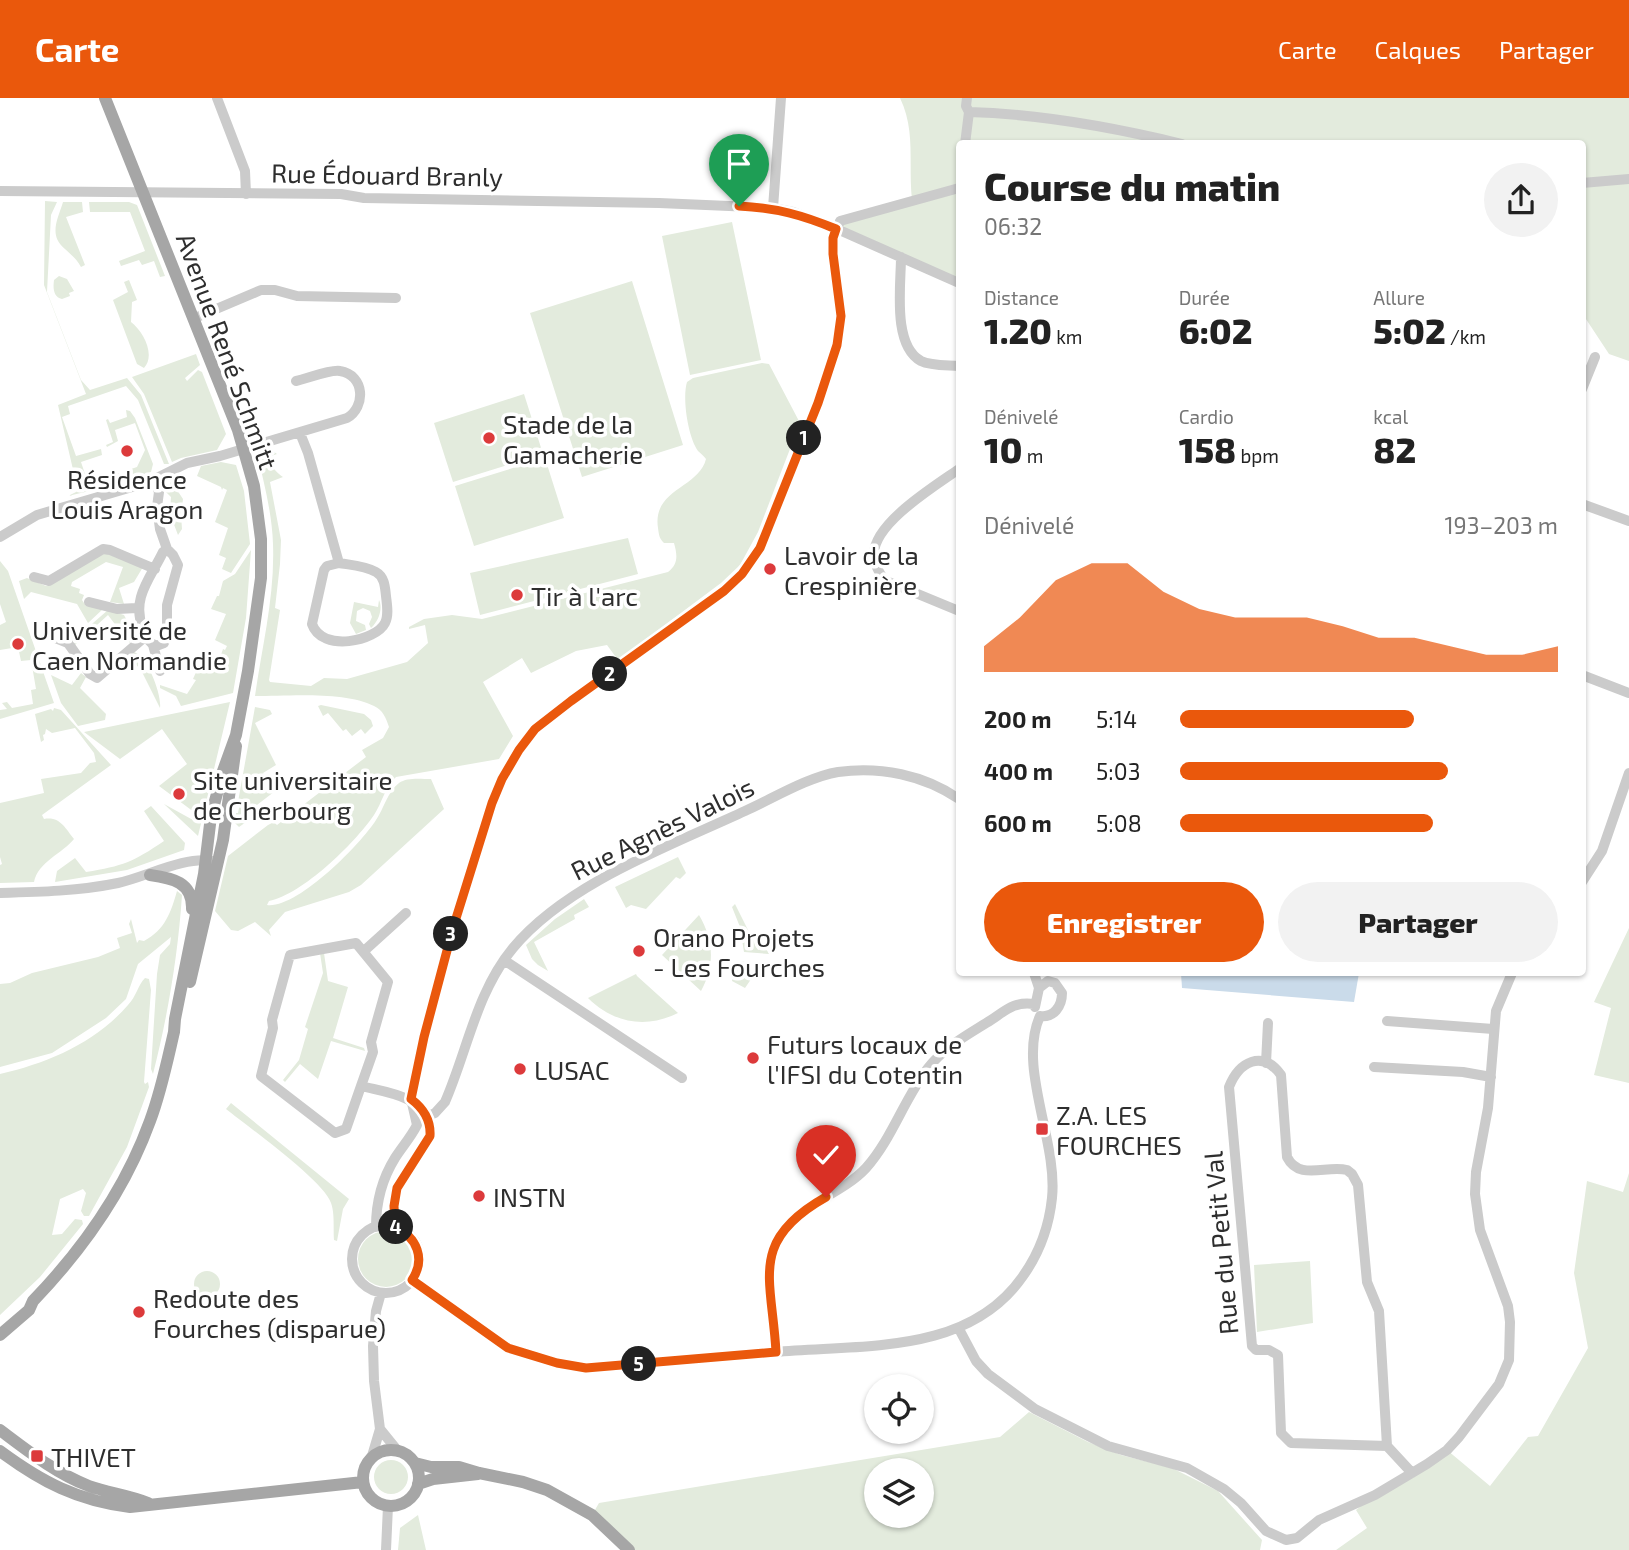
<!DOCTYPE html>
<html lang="fr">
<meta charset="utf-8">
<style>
:root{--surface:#fff;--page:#f2f2f2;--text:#222;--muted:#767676;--accent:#ea580c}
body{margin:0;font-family:"Exo 2",sans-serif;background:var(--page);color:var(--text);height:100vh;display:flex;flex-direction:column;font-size:26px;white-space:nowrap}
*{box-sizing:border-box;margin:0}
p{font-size:23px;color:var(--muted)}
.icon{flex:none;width:38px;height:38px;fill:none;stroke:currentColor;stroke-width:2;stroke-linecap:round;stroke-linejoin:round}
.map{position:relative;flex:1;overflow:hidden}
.details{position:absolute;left:956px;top:42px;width:630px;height:836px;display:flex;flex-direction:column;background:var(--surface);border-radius:7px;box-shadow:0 2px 5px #0004}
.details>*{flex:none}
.fabs{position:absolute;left:864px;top:1276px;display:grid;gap:14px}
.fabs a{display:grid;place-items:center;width:70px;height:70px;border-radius:50%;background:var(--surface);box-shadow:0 2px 5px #0004;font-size:35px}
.pin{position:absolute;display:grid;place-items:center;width:60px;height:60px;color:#fff;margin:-72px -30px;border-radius:50% 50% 50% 0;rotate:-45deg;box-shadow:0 0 7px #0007}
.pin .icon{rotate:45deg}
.km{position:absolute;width:35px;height:35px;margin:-18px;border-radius:50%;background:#222;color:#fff;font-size:19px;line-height:35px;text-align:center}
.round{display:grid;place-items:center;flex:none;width:74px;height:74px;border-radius:37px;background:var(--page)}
.overview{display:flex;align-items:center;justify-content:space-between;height:119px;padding:0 28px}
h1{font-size:38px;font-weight:800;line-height:52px}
.stats{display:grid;grid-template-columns:repeat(3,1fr);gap:10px;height:119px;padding:7px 28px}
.stats div{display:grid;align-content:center}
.stats b{font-size:35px;font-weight:800}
.stats small{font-size:19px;font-weight:400}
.stats p{font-size:19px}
.chart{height:196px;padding:14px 28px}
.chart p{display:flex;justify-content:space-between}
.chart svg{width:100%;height:126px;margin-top:7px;fill:var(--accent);opacity:.7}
.primary-button{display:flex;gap:14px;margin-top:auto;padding:14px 28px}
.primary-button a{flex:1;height:80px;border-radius:42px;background:var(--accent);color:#fff;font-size:28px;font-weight:800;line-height:80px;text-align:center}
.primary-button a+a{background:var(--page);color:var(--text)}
ul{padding:0 28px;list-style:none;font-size:23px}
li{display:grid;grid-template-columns:112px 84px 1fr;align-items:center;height:52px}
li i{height:18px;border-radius:9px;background:var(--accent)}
header{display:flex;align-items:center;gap:42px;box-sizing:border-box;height:98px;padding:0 35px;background:var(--accent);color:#fff}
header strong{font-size:33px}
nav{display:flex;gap:38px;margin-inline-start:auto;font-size:24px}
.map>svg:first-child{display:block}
.green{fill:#e3ebdd;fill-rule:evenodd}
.water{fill:#cadbea}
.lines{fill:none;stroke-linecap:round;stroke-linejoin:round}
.minor{stroke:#cbcbcb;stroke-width:10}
.major{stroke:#a6a6a6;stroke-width:12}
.route-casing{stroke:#fff;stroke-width:14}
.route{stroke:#ea580c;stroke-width:9}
.poi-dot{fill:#dc3a3b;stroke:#fff;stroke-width:2.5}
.labels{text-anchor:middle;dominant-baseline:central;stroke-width:7;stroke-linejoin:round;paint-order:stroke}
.street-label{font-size:26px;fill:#2e2e2e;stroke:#fff}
.poi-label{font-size:26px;fill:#2e2e2e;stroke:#fff;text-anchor:start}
</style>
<header>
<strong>Carte</strong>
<nav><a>Carte</a><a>Calques</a><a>Partager</a></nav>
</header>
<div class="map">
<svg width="1629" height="1452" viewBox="0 0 1629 1452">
<rect width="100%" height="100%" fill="#fff"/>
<path class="green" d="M900,0H1629V263L1609,256L1582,215V46H959V185L837,131L840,123L912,102C908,65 916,33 900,0Z
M45,103L57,104L51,117L47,194L81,282L90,292L127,280L141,297L169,366H164L138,302L126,288L68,308L70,316L62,319L76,358L101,351L102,357L81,364L88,385L119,375L120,378L108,381L102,390L68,398L78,393L58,307L86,296L44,187Z
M63,104H82L83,114L66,119L85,167L81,169C77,161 71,157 65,151C48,137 58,121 63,104Z
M89,104H129L137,107L165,178L160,179L154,163L142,167L139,162L121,168L119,163L145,153L130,114H90Z
M732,124L761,262L690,277L662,138Z
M59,178L67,181L74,193L69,195L70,198L62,201C53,199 53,190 54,182Z
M129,182L137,202L132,204L131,224C143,233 156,257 144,270L137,266L113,202L128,194L124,184Z
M632,183L683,347L582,379L530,215Z
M196,256L200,267L185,280L187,283L198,272L202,274L226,336L217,352L181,360L172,364L144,296L132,279Z
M762,265L769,266L800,325L758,434L740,467L721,485L618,562L607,547L576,553L531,575L522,560L483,584L513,638L499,661L396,679C385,689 382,705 374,717C354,746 303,796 269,803L267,807C297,811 360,747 376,722C383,712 388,693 399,685C407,679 421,681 431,681L444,711L361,787L349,794L285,814L269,832L271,838L255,824L238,833L231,832L215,813L228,758L268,727L274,724L277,727L366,659L362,652L383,640L389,629C386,620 383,612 374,608C345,593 288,598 255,598C262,548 275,498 273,446C272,415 264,385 257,355L258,351L267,349L277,356L271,358C274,370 271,370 283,379L270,384L281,442L280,466L275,510L280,512L269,582L270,584L311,588L324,580L347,581L407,564L428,545L425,527L409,531V529L424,521L452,517L482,521L668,474C679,466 677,456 674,445H664C659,440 659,437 658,430C652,391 699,390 706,361C704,358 701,356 698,353C688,339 682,300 687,284L693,280Z
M524,296L543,356L453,384L434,325Z
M126,312L130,313L135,320L153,366L151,374L126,383L125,373L137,369L145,352L135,325L115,332L118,343L107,349L106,347L113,344L106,322L108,321L110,325L127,319Z
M545,360L564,420L474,448L455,388Z
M221,364L236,367L244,393L250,446L231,475L222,471L226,460L219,457L228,430L215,424L227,392L223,390L222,392L221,389L197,378L201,368Z
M173,381L178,385L175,389L183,401L181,417L182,431L178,437L170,416L171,399L165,393Z
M628,440L638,476L480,517L470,475Z
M251,452L246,520L233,595L181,608L176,598L160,590V587L187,596L196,582L193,581L200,565L216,571L223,551L225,552L227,548L215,542L226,516L211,511L217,498H219L223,483L235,476Z
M105,455L143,469L134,484L119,490L124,506L110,504L123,469L106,464L72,484L71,488L80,491L79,495L84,497L82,502L86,508L103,511L88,525L77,506L31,494L24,501L19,483L27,480L46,488Z
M0,463L8,473L54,605L0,621V612L7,611L2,605L7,604L12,610L33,606L31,592L36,591L31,562L21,563L18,549L0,552V527L6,524L0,506Z
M379,502C383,510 379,523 371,530L369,526L372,519L370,513L363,510L357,513L356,523L365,527L366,532L356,536L350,525L354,504L378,509Z
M108,512L124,517L135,538L129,545L108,517L75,547L71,544Z
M134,554C147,558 162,596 160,610L141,572L129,559Z
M81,575L86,579L80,590L106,616L105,622L78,628L61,605L51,577L72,587Z
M230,604L198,738L164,706L193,722L198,717L159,688L187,666L162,631L120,661L84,634Z
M321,607L364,616L371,622L373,628L365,636L361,631L352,638L346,631L343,633L328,615L323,618L318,608Z
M255,609L270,612L272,616L255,625L276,667L263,675L268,686L279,681L283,687L245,716L249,722L239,729L235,725L236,715H238L240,705L238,704Z
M54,610L61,612L111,667L42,717L44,721C60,718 65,730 74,741C63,755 38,764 34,784L0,785V767L2,766L0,759V705L44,695L41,681L81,675L90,665L96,664L94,655L75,630L52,635L46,631L45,636L43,637L44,642L41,644L35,616L51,611L53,613Z
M151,708L185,745L184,752L127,772L55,784L57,773L75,760L86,774C123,768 133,764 164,743L144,713Z
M678,759L686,775L680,781L676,779L646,811L631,807L626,810L615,789Z
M177,793L182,797C178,857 168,917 153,976L151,971L157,876L160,857L170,846L171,839L138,866L126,901L106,920L52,955L0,969V886L10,885L32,875L98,859L120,850L117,840L132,835L129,826L131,821L137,845L139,842L144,843C165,832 171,814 177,793Z
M584,801L589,809L574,817L575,821L534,844L548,873L538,867L532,861L526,847L555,821Z
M735,806L758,852L765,849L769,856L744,854L740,829L732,809Z
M699,817C714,842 715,868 701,893L662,857Z
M1629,830V985L1594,977L1611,910L1594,904Z
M320,855H324L328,883L348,889L333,940L364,950L365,953L331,943L318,981L300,966L285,984L283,982L299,962L308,931L305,929L323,875Z
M735,863L771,866L767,872L760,868L745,890L732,883Z
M636,876L637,878L678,915C646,931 613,925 588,900Z
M145,880L149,881L151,892L144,984L145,986L148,984L149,989L127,1049L89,1118H84L81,1113L86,1095L83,1091L60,1101L52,1137L62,1136L75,1121L82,1122L83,1126L40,1179L0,1217V976C48,965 95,945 128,907C136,899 138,887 145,880Z
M231,1005L349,1101L343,1111L337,1143L334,1142C333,1131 335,1116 331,1105C324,1083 247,1028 226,1011Z
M1629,1075V1452H1336L1367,1430L1356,1412L1375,1397L1447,1352L1490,1388L1528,1339L1538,1338L1588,1250L1574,1175L1587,1083L1623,1094Z
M358 1161a28 28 0 1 1 56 0a28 28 0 1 1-56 0Z
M1310,1163L1313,1225L1257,1234L1254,1167Z
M194 1186a13 13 0 1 1 26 0a13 13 0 1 1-26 0Z
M1029,1314L1088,1344L1121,1357L1172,1370L1218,1393L1262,1442L1260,1452H629L592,1417L599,1405L1000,1339ZM877,1372H922V1418H877Z
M374 1379a17 17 0 1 1 34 0a17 17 0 1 1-34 0Z
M418,1417L426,1452H398L400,1430Z"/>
<path class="water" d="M1181,875H1359L1354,904L1182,890Z"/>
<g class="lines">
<path class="minor" d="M217,0L245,73L246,96
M969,14C1041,16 1112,29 1182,46
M965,46L969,14L966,8L967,0
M1582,85L1629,81
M0,93L341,96L364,100L659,105L773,110L793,114L837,131L959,185
M773,110L781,0
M901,159C901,187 892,247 921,263C931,268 947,267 959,268
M195,220L261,192H275L297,198L396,200
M1582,291L1595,259
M300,335L308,355L339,465C351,467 366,468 376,474C385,479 385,490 386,498C387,507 389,517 385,525C376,543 322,555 312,526L324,472L327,468L339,465
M959,371C935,388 874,425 874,456C874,466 879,474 884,482L959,513
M154,382L159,394L157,409L160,431L167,451L173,457L178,467L167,507V536L164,545L156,548C148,544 145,539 143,531C131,500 150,481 163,454L167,451
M1582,406L1629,423
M0,439L37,417L149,384L187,365L220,358L347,320C366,309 365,277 340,273C330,271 307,281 296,283
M34,479L49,483L103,451L110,452L155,471
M89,504L117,511L137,510
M48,537L68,545L90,576L97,580L146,538
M153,547L160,573
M1582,577L1629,595
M1582,784L1602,753L1629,675
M0,795C40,794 79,793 118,785C146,779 184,758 212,763
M364,853L406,815
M504,862L682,980
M1034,875L1039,890
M1035,909L1039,890L1048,883L1055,885
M1040,918C1054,920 1062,908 1062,895L1055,885
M1387,923L1493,931
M1266,965L1268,925
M1374,969L1463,974L1491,979
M361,988L346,1031L335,1035L261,978L273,930L272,922L290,857L356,845L388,884L371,944L373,954L361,988C389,995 421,997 430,1028C430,1053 405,1068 397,1090C392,1103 394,1116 395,1129
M417,1023L435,1015L445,1004C468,951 476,895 513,850C567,785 670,748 745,713C772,701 808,679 838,674C880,668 924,677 959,701
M352 1161a34 34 0 1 1 68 0a34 34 0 1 1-68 0Z
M376,1129C376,1104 382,1081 395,1060C402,1049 411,1039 417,1027L411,1001V995L442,867L492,705L502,681L519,652L535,631L571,602L724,493L747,470L761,448L795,365L834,257L841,218L833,144L840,123L959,90
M412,1183L508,1250L557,1265L586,1270C649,1266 712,1259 775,1254C860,1246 968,1258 1023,1178C1040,1154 1049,1129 1052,1100C1058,1043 1017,969 1040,918
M381,1195L376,1213L373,1248L374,1283L380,1331L397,1352
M959,1231L976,1263L988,1276L1035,1311L1108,1348L1187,1370L1224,1391L1241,1405L1266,1433L1286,1442L1297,1440L1319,1422L1375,1397L1427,1366L1447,1352L1459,1339L1499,1286L1509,1262L1510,1224L1508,1208L1480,1132L1475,1096L1476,1074L1488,1010L1496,913L1512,875
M776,1254C776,1243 775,1232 774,1222C772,1196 764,1174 774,1148C791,1107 838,1100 866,1070C892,1041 904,1001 928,970C944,949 969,936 991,922C1006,912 1015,903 1034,906
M1387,1348L1291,1345L1281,1335L1278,1257L1269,1252H1256L1252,1248L1229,989C1239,964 1262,951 1281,977L1287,1059C1299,1083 1326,1067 1347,1072L1352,1076L1358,1087L1367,1184L1379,1213L1387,1348L1412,1375
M372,1358L380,1331
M386,1452L388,1408"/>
<path class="major" d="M150,777C172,780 193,784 192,811
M190,884L223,742L236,648
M0,1237L29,1212L33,1203C84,1150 125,1092 150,1023C161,994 167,964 174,934L175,921L204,776L211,718L223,673L236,637L248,573L261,480V441L254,388L238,332L105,0
M0,1332C28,1353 57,1376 89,1388C108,1395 129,1397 148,1405
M363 1380a28 28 0 1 1 56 0a28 28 0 1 1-56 0Z
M0,1353C42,1384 78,1403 130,1409L363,1384
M415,1365L431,1369H459L479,1375L523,1384L547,1392L592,1417L629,1452
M418,1386L433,1381L478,1376"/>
</g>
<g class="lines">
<defs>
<path id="route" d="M739,108C777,110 802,117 836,131L833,140V156L841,218L837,247L818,305L760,450L742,476L724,493L571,603L535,631L519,652L502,681L492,705L453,830L424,939L411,1001C423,1010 431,1022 430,1038L397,1090L394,1108L395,1129C417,1139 426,1161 412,1182L508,1250L557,1265L586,1270L776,1254C772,1180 748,1143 826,1099"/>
</defs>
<use href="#route" class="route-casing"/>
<use href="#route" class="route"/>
</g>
<g class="poi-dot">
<circle cx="489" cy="340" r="7"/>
<circle cx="127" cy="353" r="7"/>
<circle cx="770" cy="471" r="7"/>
<circle cx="517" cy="497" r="7"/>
<circle cx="18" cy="546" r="7"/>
<circle cx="179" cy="696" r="7"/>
<circle cx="639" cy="853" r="7"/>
<circle cx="753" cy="960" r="7"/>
<circle cx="520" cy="971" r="7"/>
<rect x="1035" y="1024" width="14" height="14" rx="3.5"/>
<circle cx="479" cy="1098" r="7"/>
<circle cx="139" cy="1214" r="7"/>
<rect x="30" y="1351" width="14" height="14" rx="3.5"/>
</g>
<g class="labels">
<g class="street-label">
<text transform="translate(387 76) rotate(1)">Rue Édouard Branly</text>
<text transform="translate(228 253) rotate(70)">Avenue René Schmitt</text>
<text transform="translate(662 730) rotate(-26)">Rue Agnès Valois</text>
<text transform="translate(1220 1145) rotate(-95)">Rue du Petit Val</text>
</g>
<g class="poi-label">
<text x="503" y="325">Stade de la<tspan x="503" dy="30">Gamacherie</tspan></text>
<text x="127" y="380" text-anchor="middle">Résidence<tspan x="127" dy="30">Louis Aragon</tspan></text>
<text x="784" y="456">Lavoir de la<tspan x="784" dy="30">Crespinière</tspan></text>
<text x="531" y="497">Tir à l'arc</text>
<text x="32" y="531">Université de<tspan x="32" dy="30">Caen Normandie</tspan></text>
<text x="193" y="681">Site universitaire<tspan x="193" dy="30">de Cherbourg</tspan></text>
<text x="653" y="838">Orano Projets<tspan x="653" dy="30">- Les Fourches</tspan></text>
<text x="767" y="945">Futurs locaux de<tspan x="767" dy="30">l'IFSI du Cotentin</tspan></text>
<text x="534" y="971">LUSAC</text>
<text x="1056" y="1016">Z.A. LES<tspan x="1056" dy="30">FOURCHES</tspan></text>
<text x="493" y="1098">INSTN</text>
<text x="153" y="1199">Redoute des<tspan x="153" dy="30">Fourches (disparue)</tspan></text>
<text x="51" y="1358">THIVET</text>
</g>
</g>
</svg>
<div class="fabs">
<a><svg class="icon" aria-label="locate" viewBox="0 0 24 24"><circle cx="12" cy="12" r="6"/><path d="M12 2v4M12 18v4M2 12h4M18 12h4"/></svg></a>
<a><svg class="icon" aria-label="layers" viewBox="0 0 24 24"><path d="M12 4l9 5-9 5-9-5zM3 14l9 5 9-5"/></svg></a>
</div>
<div class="pin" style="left:739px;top:108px;background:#1e9e55"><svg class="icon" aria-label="arrive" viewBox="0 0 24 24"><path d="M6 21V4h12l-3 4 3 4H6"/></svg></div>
<div class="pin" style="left:826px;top:1099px;background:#d93025"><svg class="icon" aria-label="check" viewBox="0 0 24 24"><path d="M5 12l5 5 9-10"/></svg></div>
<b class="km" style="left:804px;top:340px">1</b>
<b class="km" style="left:610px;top:576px">2</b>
<b class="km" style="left:451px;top:836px">3</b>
<b class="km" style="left:396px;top:1129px">4</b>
<b class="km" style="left:639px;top:1266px">5</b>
<section class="details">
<div class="overview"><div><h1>Course du matin</h1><p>06:32</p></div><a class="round"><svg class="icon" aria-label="share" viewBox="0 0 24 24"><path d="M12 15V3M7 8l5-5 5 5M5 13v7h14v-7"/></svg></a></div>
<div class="stats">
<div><p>Distance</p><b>1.20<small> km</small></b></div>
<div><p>Durée</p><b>6:02</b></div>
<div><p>Allure</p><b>5:02<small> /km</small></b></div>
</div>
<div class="stats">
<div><p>Dénivelé</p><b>10<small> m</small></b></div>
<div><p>Cardio</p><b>158<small> bpm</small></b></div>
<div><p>kcal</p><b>82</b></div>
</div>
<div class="chart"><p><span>Dénivelé</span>193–203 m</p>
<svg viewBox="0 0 160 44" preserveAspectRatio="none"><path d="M0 44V35L10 25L20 12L30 6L40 6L50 16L60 22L70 25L80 25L90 25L100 28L110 32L120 32L130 35L140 38L150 38L160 35V44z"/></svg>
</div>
<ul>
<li><b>200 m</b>5:14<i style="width:62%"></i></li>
<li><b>400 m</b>5:03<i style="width:71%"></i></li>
<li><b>600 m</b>5:08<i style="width:67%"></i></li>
</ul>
<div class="primary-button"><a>Enregistrer</a><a>Partager</a></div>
</section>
</div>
